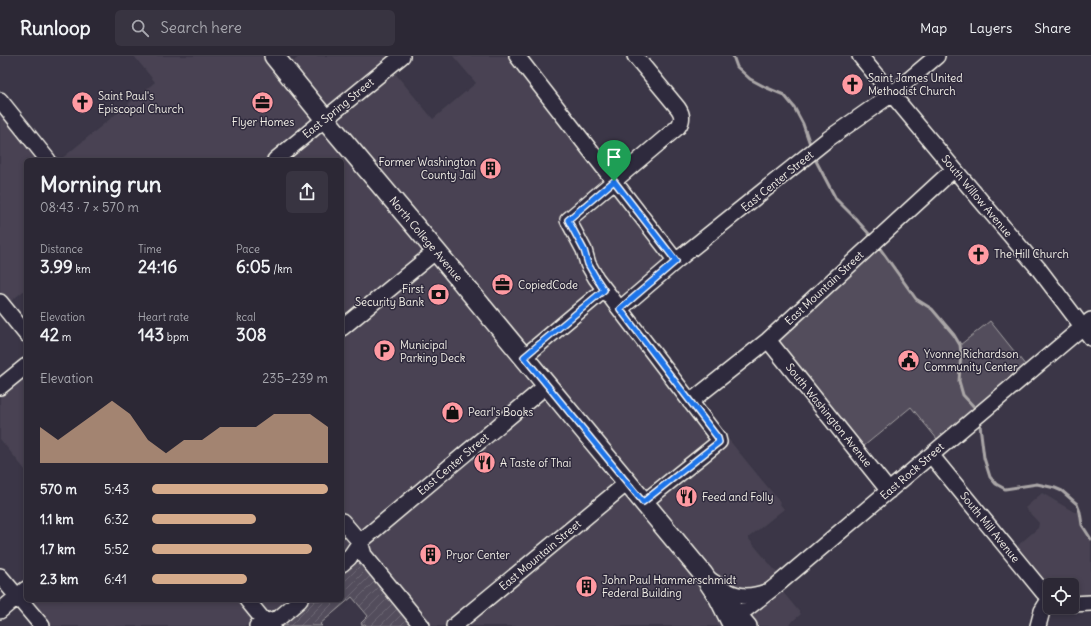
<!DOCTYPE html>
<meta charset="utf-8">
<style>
:root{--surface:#2c2835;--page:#383441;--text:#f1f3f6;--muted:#a6a6ad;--line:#484450;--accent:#d6ab8b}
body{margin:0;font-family:Delius,sans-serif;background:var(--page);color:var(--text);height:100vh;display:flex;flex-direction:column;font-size:15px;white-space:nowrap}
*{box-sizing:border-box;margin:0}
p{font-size:13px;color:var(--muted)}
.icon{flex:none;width:22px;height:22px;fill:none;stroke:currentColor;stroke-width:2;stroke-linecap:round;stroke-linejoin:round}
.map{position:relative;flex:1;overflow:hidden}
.drawer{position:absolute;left:24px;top:102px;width:320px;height:444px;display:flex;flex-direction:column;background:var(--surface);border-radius:6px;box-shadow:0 2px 6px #0003,0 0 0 1px var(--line)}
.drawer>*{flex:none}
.buttons{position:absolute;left:1043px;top:522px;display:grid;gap:8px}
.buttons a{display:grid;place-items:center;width:36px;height:36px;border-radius:6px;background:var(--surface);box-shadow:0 2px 6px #0003,0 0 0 1px var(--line);font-size:20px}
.pin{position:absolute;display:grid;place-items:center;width:34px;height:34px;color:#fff;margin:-41px -17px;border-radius:50% 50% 50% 0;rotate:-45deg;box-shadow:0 0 4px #0007}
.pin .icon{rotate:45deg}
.round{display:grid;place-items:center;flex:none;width:42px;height:42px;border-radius:6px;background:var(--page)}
.headline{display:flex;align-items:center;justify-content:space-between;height:68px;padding:0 16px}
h1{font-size:22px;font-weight:700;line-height:30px}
.stats{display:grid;grid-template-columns:repeat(3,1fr);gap:6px;height:68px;padding:4px 16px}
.stats div{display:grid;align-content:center}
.stats b{font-size:17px;font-weight:700}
.stats small{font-size:11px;font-weight:400}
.stats p{font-size:11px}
.chart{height:112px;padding:8px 16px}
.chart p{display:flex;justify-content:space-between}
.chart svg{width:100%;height:72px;margin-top:4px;fill:var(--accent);opacity:.7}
ul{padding:0 16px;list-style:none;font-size:13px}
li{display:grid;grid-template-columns:64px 48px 1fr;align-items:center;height:30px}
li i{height:10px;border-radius:5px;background:var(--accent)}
header{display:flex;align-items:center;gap:24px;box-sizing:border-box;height:56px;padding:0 20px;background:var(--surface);border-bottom:1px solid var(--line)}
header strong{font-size:19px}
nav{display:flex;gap:22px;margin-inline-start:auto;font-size:14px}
.search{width:280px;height:36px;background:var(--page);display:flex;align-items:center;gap:10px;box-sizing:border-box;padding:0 14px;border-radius:6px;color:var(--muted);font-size:15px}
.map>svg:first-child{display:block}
.built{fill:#484352}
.green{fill:#534e5c;stroke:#a4a0a2}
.garden{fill:url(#garden-furrows);stroke:#a4a0a2}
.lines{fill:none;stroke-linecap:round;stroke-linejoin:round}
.stream{stroke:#aaa6a7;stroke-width:3}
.minor-casing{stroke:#f4f1e8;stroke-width:18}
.major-casing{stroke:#f4f1e8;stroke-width:22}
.minor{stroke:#2f2a3d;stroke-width:15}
.major{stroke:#2f2a3d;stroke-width:19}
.route-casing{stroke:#fff;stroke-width:8}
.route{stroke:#1a73e8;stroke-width:5}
.labels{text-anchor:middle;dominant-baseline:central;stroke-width:3;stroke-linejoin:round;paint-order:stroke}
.poi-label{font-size:11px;fill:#f4f1e8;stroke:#2f2a3d;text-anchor:start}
.street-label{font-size:11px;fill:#f4f1e8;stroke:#2f2a3d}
</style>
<header>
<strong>Runloop</strong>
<div class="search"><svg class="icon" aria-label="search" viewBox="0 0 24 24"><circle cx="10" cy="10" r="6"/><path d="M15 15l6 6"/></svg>Search here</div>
<nav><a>Map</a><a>Layers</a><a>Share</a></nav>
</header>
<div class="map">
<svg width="1091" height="570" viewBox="0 0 1091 570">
<defs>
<pattern id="garden-furrows" width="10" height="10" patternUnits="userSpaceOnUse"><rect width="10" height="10" fill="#534e5c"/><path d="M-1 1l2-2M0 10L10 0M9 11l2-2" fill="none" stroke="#6c6873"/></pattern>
</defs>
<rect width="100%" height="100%" fill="#3b3647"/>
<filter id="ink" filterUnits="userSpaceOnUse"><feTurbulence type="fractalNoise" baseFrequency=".025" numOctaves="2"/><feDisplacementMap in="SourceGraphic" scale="8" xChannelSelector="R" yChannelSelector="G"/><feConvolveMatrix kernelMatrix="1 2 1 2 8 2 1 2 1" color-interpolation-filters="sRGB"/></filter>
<g filter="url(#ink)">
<path class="built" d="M134,0H274L284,13L300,0H402L389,10L433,63L476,27L453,0H517L676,205L620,253L718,382L729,384L780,446L779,447L784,453L748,482L783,524L777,529L801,558L787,570H748L740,558L769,536L737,539L729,570H422L342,508V104H60L155,26Z
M0,44L48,104H26V233L0,254Z
M26,310V415L0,383V331Z
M1042,437L1074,456H1080L1082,469L1091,483V547L1072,548V529H1050V542L1010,496L1038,472L1039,467L1025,452Z
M17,540L26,544H300L274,570H42Z"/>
<path class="green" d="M875,186L916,243L932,253L954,279L960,289L990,265L1030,315L942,389L911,351L858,395L768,284Z"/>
<path class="garden" d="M360,486L422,570H367L365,568L362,569L361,567L368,560L352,541L320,568L322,570H274L300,544H342V508Z"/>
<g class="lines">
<path class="stream" d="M733,0L737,11L750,23L765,31L784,39L794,51L803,68L810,88
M815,103L836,143L855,162L870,179
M879,191L916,243L932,253L954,279L960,289L961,297L959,325L963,339L976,353
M980,369L984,402L990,421L996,428L1005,433L1037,428L1055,432L1062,435L1077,448L1080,456L1082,469L1091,483"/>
<defs>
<path id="minor" d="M517,0L676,205
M635,0L678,52C683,59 683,64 678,71L568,164L584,194L588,208L596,222L718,382L719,386L643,447
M860,0L954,113L1038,212L1091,282
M0,44L48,104
M275,104L402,0
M0,246L26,278
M620,253L676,205L828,83L892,38L937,0
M342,272L436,195
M768,284L889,435
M524,301L604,234
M0,331L26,310
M690,346L768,284L954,113
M931,399L1043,536L1050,542
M342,465L360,486L364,499L422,570
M342,508L349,502L360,486L547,329
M0,520L42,570
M709,523C730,538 741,545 766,536
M247,544L265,566L273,570
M1072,548L1091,547
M733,551L749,570
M0,555L26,533
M731,565L777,529L1091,264
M257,570L265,566L279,562L300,544
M454,570L627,427
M1038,570L1042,555L1050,542"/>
<path id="major" d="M274,0L325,63L436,195L703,518L719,542L733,570"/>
</defs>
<use href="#minor" class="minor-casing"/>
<use href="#major" class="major-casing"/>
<use href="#minor" class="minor"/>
<use href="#major" class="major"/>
</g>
</g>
<g class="lines" filter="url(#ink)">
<defs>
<path id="route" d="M614,125L676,205L620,253L718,382L719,386L643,446L524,301L604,234L596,222L588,208L584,194L568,164Z"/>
</defs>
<use href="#route" class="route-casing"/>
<use href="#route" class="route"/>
</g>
<defs>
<symbol id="church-disc" viewBox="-11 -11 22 22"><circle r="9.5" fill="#ff9aa2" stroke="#2f2a3d"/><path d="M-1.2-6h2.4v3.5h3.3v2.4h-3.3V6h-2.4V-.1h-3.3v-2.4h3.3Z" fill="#111"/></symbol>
<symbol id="office-disc" viewBox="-11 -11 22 22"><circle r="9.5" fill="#ff9aa2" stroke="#2f2a3d"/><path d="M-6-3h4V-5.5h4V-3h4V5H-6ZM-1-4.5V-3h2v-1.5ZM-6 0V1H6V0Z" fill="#111"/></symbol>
<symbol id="building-disc" viewBox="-11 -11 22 22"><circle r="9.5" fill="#ff9aa2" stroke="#2f2a3d"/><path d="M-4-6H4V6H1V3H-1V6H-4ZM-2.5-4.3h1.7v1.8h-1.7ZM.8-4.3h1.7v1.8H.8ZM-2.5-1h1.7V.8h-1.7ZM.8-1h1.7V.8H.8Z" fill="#111"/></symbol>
<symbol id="bank-disc" viewBox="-11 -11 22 22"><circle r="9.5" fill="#ff9aa2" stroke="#2f2a3d"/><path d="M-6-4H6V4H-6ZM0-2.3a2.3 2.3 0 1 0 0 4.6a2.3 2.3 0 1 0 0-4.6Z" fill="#111"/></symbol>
<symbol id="parking-disc" viewBox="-11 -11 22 22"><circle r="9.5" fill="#ff9aa2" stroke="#2f2a3d"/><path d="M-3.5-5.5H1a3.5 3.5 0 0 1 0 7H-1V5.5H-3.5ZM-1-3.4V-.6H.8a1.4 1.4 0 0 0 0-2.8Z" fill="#111"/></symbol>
<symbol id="civic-disc" viewBox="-11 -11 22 22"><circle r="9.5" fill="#ff9aa2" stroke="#2f2a3d"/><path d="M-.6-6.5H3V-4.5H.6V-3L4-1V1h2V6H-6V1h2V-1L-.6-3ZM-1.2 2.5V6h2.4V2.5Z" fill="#111"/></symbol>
<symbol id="shop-disc" viewBox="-11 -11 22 22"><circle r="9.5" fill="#ff9aa2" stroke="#2f2a3d"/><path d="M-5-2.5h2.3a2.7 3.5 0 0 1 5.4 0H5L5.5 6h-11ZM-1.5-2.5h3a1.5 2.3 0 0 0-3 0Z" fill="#111"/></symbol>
<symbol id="restaurant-disc" viewBox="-11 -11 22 22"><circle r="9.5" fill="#ff9aa2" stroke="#2f2a3d"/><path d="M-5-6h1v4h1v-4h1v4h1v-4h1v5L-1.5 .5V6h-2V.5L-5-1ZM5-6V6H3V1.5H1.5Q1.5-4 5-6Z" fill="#111"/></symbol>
</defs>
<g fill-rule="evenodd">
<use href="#church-disc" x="840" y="16" width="25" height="25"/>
<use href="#church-disc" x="70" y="34" width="25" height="25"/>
<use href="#office-disc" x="250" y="34" width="25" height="25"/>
<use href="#building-disc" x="478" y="100" width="25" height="25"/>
<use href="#church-disc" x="966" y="186" width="25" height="25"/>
<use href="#office-disc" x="490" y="216" width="25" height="25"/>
<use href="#bank-disc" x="426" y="226" width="25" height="25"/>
<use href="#parking-disc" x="372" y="282" width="25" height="25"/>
<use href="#civic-disc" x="896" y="292" width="25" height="25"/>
<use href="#shop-disc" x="440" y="344" width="25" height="25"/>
<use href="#restaurant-disc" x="472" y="394" width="25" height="25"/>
<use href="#restaurant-disc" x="674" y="428" width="25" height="25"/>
<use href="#building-disc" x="418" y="486" width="25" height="25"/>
<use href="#building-disc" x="574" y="518" width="25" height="25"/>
</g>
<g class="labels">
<g class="poi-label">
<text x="868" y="22">Saint James United<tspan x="868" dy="13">Methodist Church</tspan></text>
<text x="98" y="40">Saint Paul's<tspan x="98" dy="13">Episcopal Church</tspan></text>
<text x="263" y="66" text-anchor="middle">Flyer Homes</text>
<text x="476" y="106" text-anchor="end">Former Washington<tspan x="476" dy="13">County Jail</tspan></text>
<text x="994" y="198">The Hill Church</text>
<text x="518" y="229">CopiedCode</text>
<text x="424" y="233" text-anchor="end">First<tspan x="424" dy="13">Security Bank</tspan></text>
<text x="400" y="289">Municipal<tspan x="400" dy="13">Parking Deck</tspan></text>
<text x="924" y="298">Yvonne Richardson<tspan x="924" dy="13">Community Center</tspan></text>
<text x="468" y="356">Pearl's Books</text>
<text x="500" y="407">A Taste of Thai</text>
<text x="702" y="441">Feed and Folly</text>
<text x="446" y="499">Pryor Center</text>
<text x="602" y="524">John Paul Hammerschmidt<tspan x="602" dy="13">Federal Building</tspan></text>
</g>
<g class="street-label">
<text transform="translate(338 52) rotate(-39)">East Spring Street</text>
<text transform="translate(777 125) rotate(-39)">East Center Street</text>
<text transform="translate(977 140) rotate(50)">South Willow Avenue</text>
<text transform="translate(426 183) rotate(50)">North College Avenue</text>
<text transform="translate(824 232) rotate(-43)">East Mountain Street</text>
<text transform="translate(829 359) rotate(51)">South Washington Avenue</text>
<text transform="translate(453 408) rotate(-40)">East Center Street</text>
<text transform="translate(912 415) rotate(-41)">East Rock Street</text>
<text transform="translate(990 471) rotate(51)">South Mill Avenue</text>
<text transform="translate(540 499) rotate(-40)">East Mountain Street</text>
</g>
</g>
</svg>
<div class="buttons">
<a><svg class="icon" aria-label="locate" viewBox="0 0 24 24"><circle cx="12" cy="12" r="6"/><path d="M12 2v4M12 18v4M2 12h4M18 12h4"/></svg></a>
</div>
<div class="pin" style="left:614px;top:125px;background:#1e9e55"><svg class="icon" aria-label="arrive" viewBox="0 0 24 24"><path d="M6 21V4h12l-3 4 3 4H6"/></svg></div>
<section class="drawer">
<div class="headline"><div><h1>Morning run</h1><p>08:43 · 7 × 570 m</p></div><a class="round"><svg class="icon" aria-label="share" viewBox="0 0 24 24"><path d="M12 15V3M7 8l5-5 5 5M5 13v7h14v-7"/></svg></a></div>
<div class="stats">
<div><p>Distance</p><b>3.99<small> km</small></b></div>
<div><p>Time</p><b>24:16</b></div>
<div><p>Pace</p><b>6:05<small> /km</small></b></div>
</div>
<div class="stats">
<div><p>Elevation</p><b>42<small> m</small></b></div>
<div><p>Heart rate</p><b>143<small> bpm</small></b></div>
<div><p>kcal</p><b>308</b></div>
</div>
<div class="chart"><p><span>Elevation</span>235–239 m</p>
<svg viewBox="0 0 160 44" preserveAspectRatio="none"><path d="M0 44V22L10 30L20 22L30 14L40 6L50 14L60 30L70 38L80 30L90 30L100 22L110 22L120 22L130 14L140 14L150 14L160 22V44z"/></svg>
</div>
<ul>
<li><b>570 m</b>5:43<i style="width:100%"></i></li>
<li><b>1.1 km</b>6:32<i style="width:59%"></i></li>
<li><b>1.7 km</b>5:52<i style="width:91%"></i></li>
<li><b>2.3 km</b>6:41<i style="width:54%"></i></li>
</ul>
</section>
</div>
